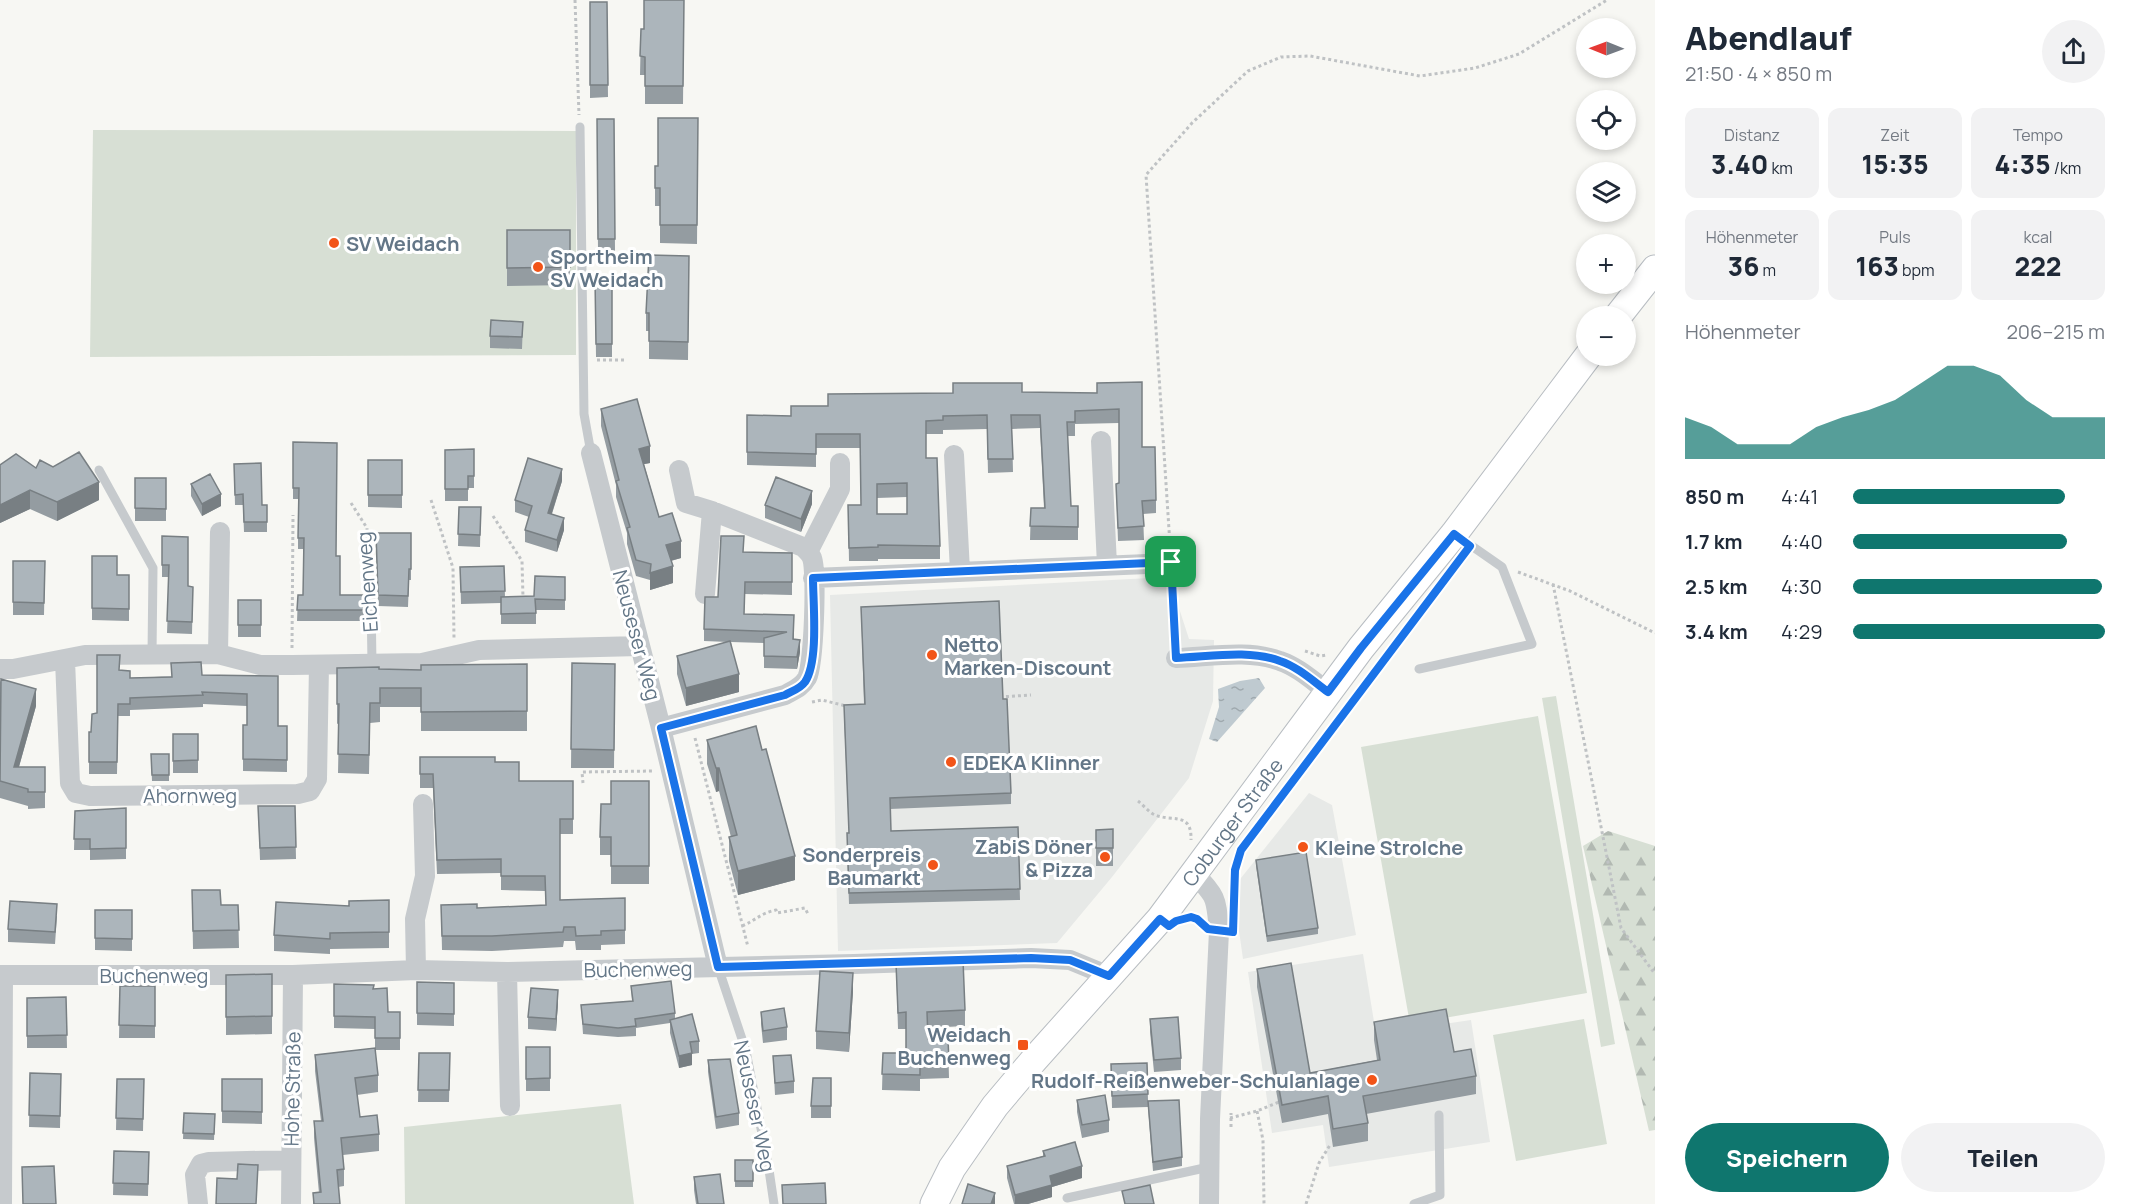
<!DOCTYPE html>
<html lang="de">
<meta charset="utf-8">
<style>
:root{--surface:#fff;--page:#f2f2f3;--text:#1f2937;--muted:#747a83;--accent:#0f766e}
body{margin:0;font-family:Manrope,sans-serif;background:var(--page);color:var(--text);height:100vh;display:flex;flex-direction:column;font-size:22px;white-space:nowrap}
*{box-sizing:border-box;margin:0}
p{font-size:20px;color:var(--muted)}
.icon{flex:none;width:33px;height:33px;fill:none;stroke:currentColor;stroke-width:2;stroke-linecap:round;stroke-linejoin:round}
.map{position:relative;flex:1;overflow:hidden}
.drawer{display:flex;flex-direction:column;background:var(--surface);width:480px}
.drawer>*{flex:none}
.needle{width:39px;rotate:271deg}
.fabs{position:absolute;left:1576px;top:18px;display:grid;gap:12px}
.fabs a{display:grid;place-items:center;width:60px;height:60px;border-radius:50%;background:var(--surface);box-shadow:0 3px 9px #0003;font-size:30px}
.pin{position:absolute;display:grid;place-items:center;width:51px;height:51px;color:#fff;margin:-26px;border-radius:12px;box-shadow:0 3px 9px #0006}
.round{display:grid;place-items:center;flex:none;width:63px;height:63px;border-radius:32px;background:var(--page)}
.head{display:flex;align-items:center;justify-content:space-between;height:102px;padding:0 30px}
h1{font-size:33px;font-weight:800;line-height:45px}
.stats{display:grid;grid-template-columns:repeat(3,1fr);gap:9px;height:102px;padding:6px 30px}
.stats div{display:grid;align-content:center;border-radius:12px;background:var(--page);text-align:center}
.stats b{font-size:26px;font-weight:800}
.stats small{font-size:16px;font-weight:400}
.stats p{font-size:16px}
.chart{height:168px;padding:12px 30px}
.chart p{display:flex;justify-content:space-between}
.chart svg{width:100%;height:108px;margin-top:6px;fill:var(--accent);opacity:.7}
.primary-button{display:flex;gap:12px;margin-top:auto;padding:12px 30px}
.primary-button a{flex:1;height:69px;border-radius:36px;background:var(--accent);color:#fff;font-size:24px;font-weight:800;line-height:69px;text-align:center}
.primary-button a+a{background:var(--page);color:var(--text)}
ul{padding:0 30px;list-style:none;font-size:20px}
li{display:grid;grid-template-columns:96px 72px 1fr;align-items:center;height:45px}
li i{height:15px;border-radius:8px;background:var(--accent)}
main{display:flex;flex:1;min-height:0}
.map>svg:first-child{display:block}
.built{fill:#e7e9e7}
.grass{fill:#d7dfd4}
.forest{fill:url(#forest-firs)}
.water{fill:url(#water-ripples)}
.lines{fill:none;stroke-linecap:round;stroke-linejoin:round}
.secondary-casing{stroke:#b8bdc2;stroke-width:29}
.path{stroke:#bfc2c4;stroke-width:3;stroke-dasharray:3 3;stroke-linecap:butt}
.service{stroke:#c6cacd;stroke-width:9}
.minor{stroke:#c6cacd;stroke-width:20}
.secondary{stroke:#fff;stroke-width:27}
.wall{fill:#949ca1;fill-rule:evenodd}
.shaded-wall{fill:#787f83}
.building{fill:#acb5bb;stroke:#787f83;stroke-width:1.5;fill-rule:evenodd}
.route-casing{stroke:#fff;stroke-width:12}
.route{stroke:#1a73e8;stroke-width:8}
.poi-dot{fill:#f25418;stroke:#fff;stroke-width:2}
.labels{text-anchor:middle;dominant-baseline:central;stroke-width:6;stroke-linejoin:round;paint-order:stroke}
.poi-label{font-size:20px;font-weight:bold;fill:#637687;stroke:#fff;text-anchor:start}
.street-label{font-size:20px;fill:#637687;stroke:#fff}
</style>
<main>
<div class="map">
<svg width="1655" height="1204" viewBox="0 0 1655 1204">
<defs>
<pattern id="forest-firs" width="22" height="20" patternUnits="userSpaceOnUse" patternTransform="scale(1.5)"><rect width="22" height="20" fill="#d7dfd4"/><path d="M5 1l3.5 6h-7zM16 11l3.5 6h-7z" fill="#b2b9b2"/></pattern>
<pattern id="water-ripples" width="26" height="14" patternUnits="userSpaceOnUse" patternTransform="scale(1.5)"><rect width="26" height="14" fill="#bfcad0"/><path d="M2 4q2-2 4 0t4 0M15 11q2-2 4 0t4 0" fill="none" stroke="#9fa9ae"/></pattern>
</defs>
<rect width="100%" height="100%" fill="#f7f7f3"/>
<path class="built" d="M1169,577L1189,639L1214,640L1213,701L1189,778L1112,877L1057,943L838,951L830,595Z
M1309,793L1332,805L1356,935L1243,959L1233,888Z
M1363,954L1376,1034L1471,1020L1490,1142L1329,1167L1323,1125L1272,1133L1248,972Z"/>
<path class="grass" d="M93,130L576,131V355L90,357Z
M1556,696L1615,1044L1601,1047L1542,698Z
M1538,716L1587,993L1410,1024L1361,747Z
M1584,1019L1607,1144L1516,1161L1493,1035Z
M621,1104L634,1204H405L404,1127Z"/>
<path class="forest" d="M1608,831L1655,846V1130L1649,1131L1583,846Z"/>
<path class="water" d="M1259,678L1265,688L1217,742L1209,739L1219,707L1218,689L1240,681Z"/>
<g class="lines">
<defs>
<g id="secondary">
<path d="M1618,316L1655,269"/>
<path id="s1" d="M934,1204L952,1168L995,1106L1033,1061L1160,919L1361,648L1454,534L1588,356"/>
</g>
</defs>
<use href="#secondary" class="secondary-casing"/>
<path class="path" d="M575,0L579,115
M597,360H625
M431,500L453,568L454,638
M351,503L367,528L369,586
M493,516L522,561L523,598
M1170,545L1146,175L1192,123L1248,71L1281,57L1310,56L1420,76L1475,68L1519,54L1607,0
M1518,572L1570,591L1655,633
M1172,582L1175,641
M1553,584L1621,928L1655,974
M292,648L293,515
M1305,651L1320,656L1327,655
M1000,697L1031,695
M812,702L822,700L846,706
M695,738L748,947
M1297,775L1400,639
M583,783L582,772L652,771
M1138,801C1143,805 1148,811 1153,814C1170,823 1192,810 1191,840
M1234,896L1235,870L1241,850
M742,926C756,920 761,913 776,910L777,913L805,908L808,914
M1257,1111L1263,1140L1264,1204
M1230,1118L1257,1111L1279,1102
M1231,1127V1113
M1306,1204L1319,1163L1330,1145"/>
<path class="service" d="M580,127L584,414L591,453
M99,470L153,568L152,654
M371,599L372,664
M1419,669L1532,644L1502,567L1456,535
M718,967L746,1051L769,1170L774,1204
M1067,1198L1209,1167
M1414,1204L1440,1195L1439,1115"/>
<path class="minor" d="M1101,441L1107,565
M591,453L661,728L718,967
M954,455L960,571
M808,552L840,489V463
M813,578L1171,563
M705,594L712,511
M218,654L220,532
M1176,658C1209,657 1248,649 1280,661C1298,667 1313,681 1328,692
M65,660L70,783L76,793L90,796L298,794L310,791L317,779L319,665
M0,669H13L85,655L218,654L260,665H292L422,663L479,650L640,646
M661,728L785,695C794,690 802,687 807,678C814,664 817,572 812,558C810,553 806,550 803,547L712,511L686,503L679,470
M1194,873C1217,898 1216,897 1219,931L1210,1119L1209,1204
M416,970L415,919L425,876L423,804
M507,972L510,1106
M0,975H293L416,970L507,972L854,964L1031,958L1070,960L1109,976
M2,1204L3,975
M198,1204L195,1175L201,1164L209,1162L291,1160
M291,1204L293,975"/>
<use href="#secondary" class="secondary"/>
</g>
<path class="wall" d="M684,0L683,104H645V75H640L641,29H644Z
M590,2H607L608,97L590,98Z
M698,118L697,244L660,243V206H655V166H658Z
M597,119H614L615,251H598Z
M507,230H570V285L507,286Z
M689,256L688,360L649,359V331H646V313Z
M595,279H612V357H596Z
M523,322L522,349L490,348V336Z
M1142,382V447L1156,500V513L1143,514L1144,540L1118,541L1116,484L1119,483V423L1075,424V436H1067L1071,506H1078V540H1030L1031,508H1044L1040,428L1012,429L1013,472L988,473L987,429L943,430V434H926V458L940,546V559H878V561H849L848,505H861L860,448H816V467L747,465V415L791,416L828,406L1022,392L1097,393ZM907,497V514H877V498Z
M601,409L650,463L644,464L659,517L681,558L671,561L673,583L650,590V580L636,576L627,544V533L616,497V485L601,426Z
M293,442L336,556L340,595H364L365,621H297L298,595H303V549H298V499H293Z
M474,449V488H468V501H445V450Z
M368,460H402V508L368,507Z
M234,464L262,505H267V532H244L243,505H235Z
M0,465L36,468L99,500L57,521L30,509L0,523Z
M135,478H166V521H135Z
M562,481L552,514L564,530L557,552L525,542V530L529,517L515,512V500Z
M191,484L221,506L202,516L191,496Z
M812,504L801,532L765,518V505Z
M459,507H481L480,547L458,546Z
M376,533H411V580H409L408,607L378,606Z
M162,536L188,586L193,587L192,634L167,633L169,577H162Z
M743,552L792,553V595L745,594L744,614L794,615V639L800,652L797,669L764,668V643L731,642L739,692L686,706L677,674V656L728,642L704,641V629L718,597Z
M92,556L117,575H129V621L92,620Z
M13,561H45L44,615H13Z
M504,566L505,597L534,596L565,577V610H536V624H501V603L461,604L460,567Z
M238,600H261V637H238Z
M861,607L1003,699L1011,793V804L890,809L891,831L1018,827L1020,900L849,904L847,844L849,833L844,716L864,704Z
M572,663L615,664L614,768H571Z
M527,664V731H421V707H380V722L370,723L369,774L338,773L339,723L337,724V668L421,670Z
M120,670L130,678L202,675L278,676V726H287V772L243,771V725H247V706L203,704V707L130,710V716H118L117,774H89V732H91L97,713Z
M0,681L36,706L19,767H45V808L28,809V806L0,798Z
M173,734H198V773H173Z
M707,740L795,880L738,895L729,861V837H731L719,791L716,792L707,764Z
M151,754H169V781H152Z
M420,757L495,762L519,781H573V834H560V900L625,898V944L601,945V950H576L575,941H564L563,947L492,951L442,950L441,905L477,908L546,905L545,891L501,890V873L437,874L433,788H420Z
M649,781V884H611V855H600V837L611,804Z
M258,806H295L296,859L260,860Z
M126,808V859L90,860V850H74L75,811Z
M1113,829V866H1096V830Z
M1256,860L1318,928V934L1267,942L1256,866Z
M192,890L221,905H238L239,948L193,949Z
M389,900V948L330,949V954L274,951V935L349,906Z
M95,910H132V951L95,950Z
M57,916L55,944L8,942V929Z
M896,963L965,1010V1026L927,1028L928,1039H948L949,1078L920,1079V1091L882,1090L883,1053H906V1029H898Z
M1257,969L1310,1073L1377,1060L1374,1040V1022L1454,1052L1476,1076V1094L1366,1114L1368,1123V1141L1333,1147L1328,1114L1282,1123L1257,987Z
M272,974V1034L226,1035V975Z
M417,982L454,983V1026L417,1025Z
M334,984L373,989L388,1012H400V1050H375L378,1075V1092L357,1095L360,1117L379,1134V1151L343,1155L344,1169V1186L338,1187L340,1204H313V1193H319L314,1138V1121H321L315,1071V1055L375,1050V1029L334,1028Z
M120,986H155V1038H119Z
M631,986L675,1013V1019L699,1041V1053L692,1054V1065L679,1068L670,1033V1023L636,1028V1036L618,1037L583,1034L581,1005L632,1001Z
M853,991L849,1052L816,1049V1031Z
M66,997L67,1048H27V998Z
M558,1002L556,1031L528,1029V1017Z
M761,1012L787,1027V1040L763,1043L761,1024Z
M1150,1019L1181,1058V1070L1154,1072L1150,1032Z
M526,1047H550V1091H526Z
M419,1053H450L449,1102H418Z
M773,1056L794,1081V1093L775,1095Z
M708,1060L739,1113V1125L716,1129L708,1072Z
M1147,1063L1148,1101L1182,1157V1166L1153,1171L1148,1107L1112,1108L1111,1064Z
M30,1073L61,1074L60,1128L29,1127Z
M831,1078V1118H811V1106Z
M117,1079H144L143,1131L116,1130Z
M222,1079H262V1124L222,1123Z
M1077,1100L1109,1120V1132L1082,1138L1077,1112Z
M184,1113L215,1114L214,1140L183,1139Z
M114,1151L149,1152L148,1196L113,1195Z
M1043,1151L1082,1178L1052,1187V1197L1028,1204H1014L1007,1178V1166L1043,1156Z
M735,1160H753V1187H735Z
M694,1177L724,1204H696L694,1190Z"/>
<path class="shaded-wall" d="M650,446V463L639,465V449Z
M562,469V481L548,525V513Z
M99,482V500L57,521V502Z
M30,490V509L0,523V505Z
M812,491V504L801,532V519Z
M221,494V506L202,516V504Z
M564,518V530L557,552V540Z
M681,541V558L666,562V545Z
M673,566V583L650,590V573Z
M800,640V652L797,669V657Z
M739,674V692L686,706V688Z
M36,689V706L14,784V767Z
M716,768H719V791L716,792Z
M795,856V880L738,895V871Z
M853,973V991L849,1052V1033Z
M558,990V1002L556,1031V1019Z
M692,1053V1065L679,1068V1056Z
M1082,1166V1178L1052,1187V1197L1028,1204H1015V1195L1050,1176Z
M995,1193V1204H991Z"/>
<path class="building" d="M644,0H684L683,86H645V57L640,56L641,29H644Z
M590,2H607L608,85H590Z
M658,118H698L697,225H660V188H655V166H658Z
M597,119H614L615,239H598Z
M507,230H570V267L507,268Z
M649,255L689,256L688,342L649,341V313H646Z
M595,279H612V344H596Z
M491,320L523,322L522,337L490,336Z
M1142,382V447H1155L1156,500L1142,501L1144,526L1118,528L1116,484L1119,483V409L1075,411V422H1067L1071,506H1078V527L1030,526L1031,508H1045L1040,415H1011L1013,459H988L987,415L943,416V420L926,421V458H937L940,546L878,545V547L849,548L848,505H861L860,434H816V454L747,452V415L791,416V406H828V394L953,393V383H1022V392L1097,393V383ZM907,483V514H877V484Z
M637,399L650,446L639,449L659,517L672,513L681,541L666,545L673,566L650,573L651,564L636,560L627,528L630,527L616,481L619,480L601,409Z
M293,442L337,443L336,556H340V595H364L365,610H297L298,595H303L304,538H298L299,488H293Z
M474,449V476H468V489H445V450Z
M79,452L99,482L57,502L30,490L0,505V465L16,454L36,468L40,460L53,467Z
M528,458L562,469L548,513L564,518L557,540L525,530L532,506L515,500Z
M368,460H402V495H368Z
M261,463L262,505H267V522H244L243,494L235,495L234,464Z
M210,474L221,494L202,504L191,484Z
M776,477L812,491L801,519L765,505Z
M135,478H166V509L135,508Z
M459,507H481L480,535L458,534Z
M376,533H411V569H409L408,596L378,595Z
M162,536L188,537V586L193,587L192,622L167,621L169,565H162Z
M721,536H744L743,552L792,553V582H745L744,614L794,615L793,639L800,640L797,657L764,656V638L787,632L704,629L705,597H718Z
M92,556H117V575H129V609L92,608Z
M13,561H45L44,603L13,602Z
M504,566L505,591L461,592L460,567Z
M535,576L565,577V600L535,599L536,613L501,614V597L534,596Z
M238,600H261V625H238Z
M999,601L1003,699H1007L1011,793L890,798L891,831L1018,827L1020,889L849,893L847,833H849L844,705L865,704L861,607Z
M730,641L739,674L686,688L677,656Z
M97,655H120L119,670L130,671V678L172,677L171,663L201,662L202,675L278,676V726H287V760L243,759V725H247V694L202,692L203,695L130,698V704H118L117,762H89V732H91L92,714L97,713Z
M572,663L615,664L614,750L571,749Z
M527,664V711L421,712V688H380V703H370L369,755L338,754L339,704H337V668L379,667V669L421,670V665Z
M1,679L36,689L14,767H45V792H28V789L0,781Z
M756,726L762,750L766,749L795,856L738,871L729,837L737,835L719,768H716L707,740Z
M173,734H198V760L173,761Z
M151,754H169V775H152Z
M420,757H495V762H519V781H573V819H560V900L625,898V930L601,931V935L576,936L575,927H564L563,932L492,936H442L441,905L477,904V908L546,905L545,876H501V859L437,860L433,774H420Z
M611,781H649V866H611V837H600L601,804H611Z
M258,806H295L296,847L260,848Z
M126,808V848L90,849V839H74L75,811Z
M1113,829V848H1096V830Z
M1306,852L1318,928L1267,936L1256,860Z
M192,890H220L221,905H238L239,930L193,931Z
M389,900V932L330,933V939L274,935L276,902L349,906V901Z
M10,901L57,904L55,932L8,929Z
M95,910H132V939L95,938Z
M963,960L965,1010L927,1012L928,1039H948L949,1062L920,1063V1075L882,1074L883,1053H906V1012L898,1013L896,963Z
M1291,963L1310,1073L1380,1060L1374,1022L1446,1009L1454,1052L1471,1049L1476,1076L1363,1096L1368,1123L1333,1129L1328,1096L1282,1105L1257,969Z
M820,971L853,973L849,1033L816,1031Z
M272,974V1016L226,1017V975Z
M671,981L675,1013L635,1019L636,1026L618,1028L583,1024L581,1005L633,1001L631,986Z
M417,982L454,983V1014L417,1013Z
M334,984L374,985L373,989L387,988L388,1012H400V1038H375V1017L334,1016Z
M120,986H155V1026L119,1025Z
M531,988L558,990L556,1019L528,1017Z
M66,997L67,1035L27,1036V998Z
M784,1008L787,1027L763,1031L761,1012Z
M692,1014L699,1041L690,1042L692,1053L679,1056L670,1020Z
M1178,1017L1181,1058L1154,1060L1150,1019Z
M526,1047H550V1078L526,1079Z
M375,1048L378,1075L355,1078L360,1117L377,1115L379,1134L341,1138L344,1169L337,1170L340,1204H314L313,1193L321,1192L314,1121H323L315,1055Z
M419,1053H450L449,1090H418Z
M791,1055L794,1081L775,1083L773,1056Z
M730,1059L739,1113L716,1117L708,1060Z
M1147,1063L1148,1094L1112,1096L1111,1064Z
M30,1073L61,1074L60,1116L29,1115Z
M813,1078H831V1106H811Z
M117,1079H144L143,1119L116,1118Z
M222,1079H262V1112L222,1111Z
M1105,1095L1109,1120L1082,1125L1077,1100Z
M1179,1100L1182,1157L1153,1162L1148,1101Z
M184,1113L215,1114L214,1134L183,1133Z
M1075,1142L1082,1166L1050,1176L1052,1185L1015,1195L1007,1166L1045,1156L1043,1151Z
M114,1151L149,1152L148,1184L113,1183Z
M735,1160H753V1181H735Z
M238,1164L258,1165L256,1204H216L217,1178L237,1179Z
M54,1166L56,1204H23L22,1167Z
M720,1174L724,1204H698L694,1177Z
M825,1183L826,1204H783L782,1185Z
M968,1184L995,1193L991,1204H962Z
M1150,1185L1154,1204H1125L1122,1191Z"/>
<g class="lines">
<defs>
<path id="route" d="M1454,534L1470,546L1241,850L1235,870L1233,932L1208,929L1197,919L1191,917L1176,921L1169,926L1160,919L1109,976L1070,960L1031,958L718,967L661,728L785,695C792,691 800,689 805,682C819,661 813,603 813,578L1171,562L1176,658C1209,657 1248,649 1280,661C1298,667 1313,681 1328,692L1361,648Z"/>
</defs>
<use href="#route" class="route-casing"/>
<use href="#route" class="route"/>
</g>
<g class="poi-dot">
<circle cx="334" cy="243" r="6"/>
<circle cx="538" cy="267" r="6"/>
<circle cx="932" cy="655" r="6"/>
<circle cx="951" cy="762" r="6"/>
<circle cx="1303" cy="847" r="6"/>
<circle cx="1105" cy="857" r="6"/>
<circle cx="933" cy="865" r="6"/>
<rect x="1017" y="1039" width="12" height="12" rx="3"/>
<circle cx="1372" cy="1080" r="6"/>
</g>
<g class="labels">
<g class="poi-label">
<text x="346" y="243">SV Weidach</text>
<text x="550" y="256">Sportheim<tspan x="550" dy="23">SV Weidach</tspan></text>
<text x="944" y="644">Netto<tspan x="944" dy="23">Marken-Discount</tspan></text>
<text x="963" y="762">EDEKA Klinner</text>
<text x="1093" y="846" text-anchor="end">ZabiS Döner<tspan x="1093" dy="23">&amp; Pizza</tspan></text>
<text x="1315" y="847">Kleine Strolche</text>
<text x="921" y="854" text-anchor="end">Sonderpreis<tspan x="921" dy="23">Baumarkt</tspan></text>
<text x="1011" y="1034" text-anchor="end">Weidach<tspan x="1011" dy="23">Buchenweg</tspan></text>
<text x="1360" y="1080" text-anchor="end">Rudolf-Reißenweber-Schulanlage</text>
</g>
<g class="street-label">
<text transform="translate(367 582) rotate(-94)">Eichenweg</text>
<text transform="translate(637 635) rotate(75)">Neuseser Weg</text>
<text x="190" y="795">Ahornweg</text>
<text stroke="none"><textPath href="#s1" startOffset="486">Coburger Straße</textPath></text>
<text transform="translate(638 969) rotate(-1)">Buchenweg</text>
<text x="154" y="975">Buchenweg</text>
<text transform="translate(292 1089) rotate(-89)">Hohe Straße</text>
<text transform="translate(755 1106) rotate(78)">Neuseser Weg</text>
</g>
</g>
</svg>
<div class="fabs">
<a><svg class="needle" viewBox="-14 -14 28 28"><path d="M0-13l5 13h-10z" fill="#e53935"/><path d="M0 13l5-13h-10z" fill="#747a83"/></svg></a>
<a><svg class="icon" aria-label="locate" viewBox="0 0 24 24"><circle cx="12" cy="12" r="6"/><path d="M12 2v4M12 18v4M2 12h4M18 12h4"/></svg></a>
<a><svg class="icon" aria-label="layers" viewBox="0 0 24 24"><path d="M12 4l9 5-9 5-9-5zM3 14l9 5 9-5"/></svg></a>
<a>+</a>
<a>−</a>
</div>
<div class="pin" style="left:1171px;top:562px;background:#1e9e55"><svg class="icon" aria-label="arrive" viewBox="0 0 24 24"><path d="M6 21V4h12l-3 4 3 4H6"/></svg></div>
</div>
<section class="drawer">
<div class="head"><div><h1>Abendlauf</h1><p>21:50 · 4 × 850 m</p></div><a class="round"><svg class="icon" aria-label="share" viewBox="0 0 24 24"><path d="M12 15V3M7 8l5-5 5 5M5 13v7h14v-7"/></svg></a></div>
<div class="stats">
<div><p>Distanz</p><b>3.40<small> km</small></b></div>
<div><p>Zeit</p><b>15:35</b></div>
<div><p>Tempo</p><b>4:35<small> /km</small></b></div>
</div>
<div class="stats">
<div><p>Höhenmeter</p><b>36<small> m</small></b></div>
<div><p>Puls</p><b>163<small> bpm</small></b></div>
<div><p>kcal</p><b>222</b></div>
</div>
<div class="chart"><p><span>Höhenmeter</span>206–215 m</p>
<svg viewBox="0 0 160 44" preserveAspectRatio="none"><path d="M0 44V27L10 31L20 38L30 38L40 38L50 31L60 27L70 24L80 20L90 13L100 6L110 6L120 10L130 20L140 27L150 27L160 27V44z"/></svg>
</div>
<ul>
<li><b>850 m</b>4:41<i style="width:84%"></i></li>
<li><b>1.7 km</b>4:40<i style="width:85%"></i></li>
<li><b>2.5 km</b>4:30<i style="width:99%"></i></li>
<li><b>3.4 km</b>4:29<i style="width:100%"></i></li>
</ul>
<div class="primary-button"><a>Speichern</a><a>Teilen</a></div>
</section>
</main>
